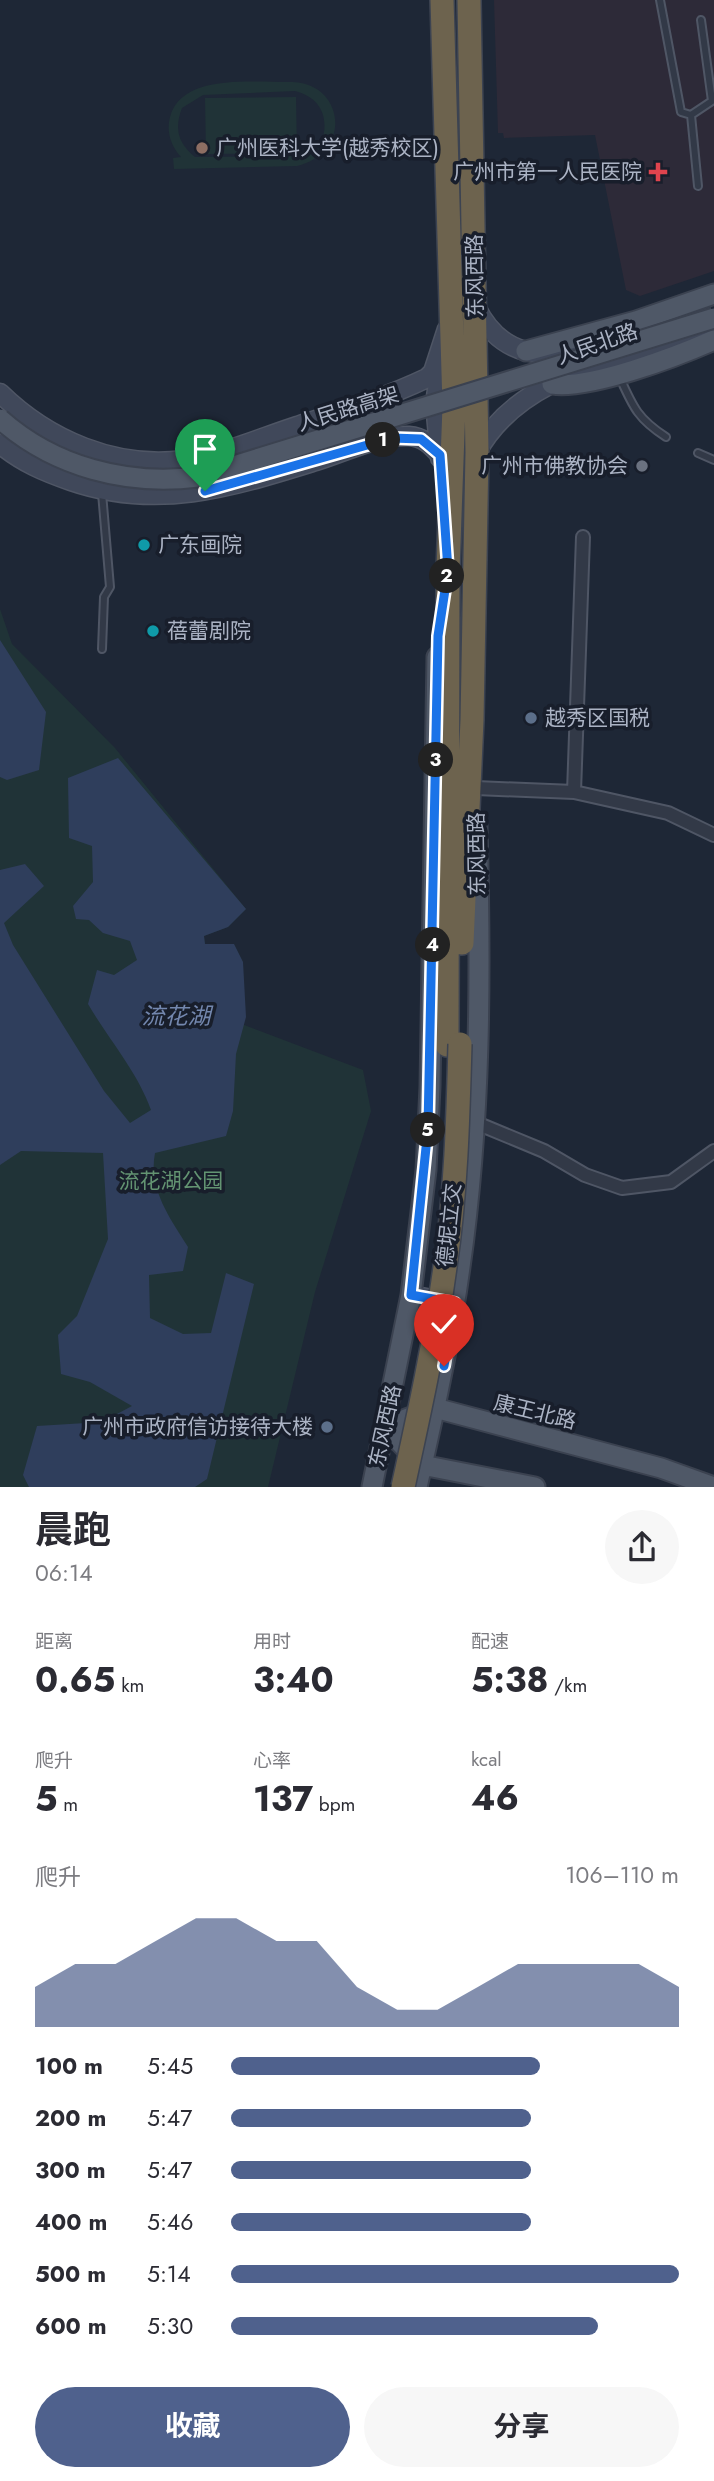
<!DOCTYPE html>
<html lang="zh">
<meta charset="utf-8">
<style>
:root{--surface:#fff;--page:#f7f7f7;--text:#2b2b33;--muted:#7c7c81;--accent:#4f618d}
body{margin:0;font-family:Jost,"Noto Sans SC",sans-serif;background:var(--page);color:var(--text);height:100vh;display:flex;flex-direction:column;font-size:26px;white-space:nowrap}
*{box-sizing:border-box;margin:0}
p{font-size:23px;color:var(--muted)}
.icon{flex:none;width:38px;height:38px;fill:none;stroke:currentColor;stroke-width:2;stroke-linecap:round;stroke-linejoin:round}
.map{position:relative;height:1487px;overflow:hidden}
.details{display:flex;flex-direction:column;background:var(--surface);flex:1}
.details>*{flex:none}
.pin{position:absolute;display:grid;place-items:center;width:60px;height:60px;color:#fff;margin:-72px -30px;border-radius:50% 50% 50% 0;rotate:-45deg;box-shadow:0 0 7px #0007}
.pin .icon{rotate:45deg}
.km{position:absolute;width:35px;height:35px;margin:-18px;border-radius:50%;background:#222;color:#fff;font-size:19px;line-height:35px;text-align:center}
.round{display:grid;place-items:center;flex:none;width:74px;height:74px;border-radius:37px;background:var(--page)}
.summary{display:flex;align-items:center;justify-content:space-between;height:119px;padding:0 35px}
h1{font-size:38px;font-weight:700;line-height:52px}
.figures{display:grid;grid-template-columns:repeat(3,1fr);gap:10px;height:119px;padding:7px 35px}
.figures div{display:grid;align-content:center}
.figures b{font-size:35px;font-weight:700}
.figures small{font-size:19px;font-weight:400}
.figures p{font-size:19px}
.chart{height:196px;padding:14px 35px}
.chart p{display:flex;justify-content:space-between}
.chart svg{width:100%;height:126px;margin-top:7px;fill:var(--accent);opacity:.7}
.button{display:flex;gap:14px;margin-top:auto;padding:14px 35px}
.button a{flex:1;height:80px;border-radius:42px;background:var(--accent);color:#fff;font-size:28px;font-weight:700;line-height:80px;text-align:center}
.button a+a{background:var(--page);color:var(--text)}
ul{padding:0 35px;list-style:none;font-size:23px}
li{display:grid;grid-template-columns:112px 84px 1fr;align-items:center;height:52px}
li i{height:18px;border-radius:9px;background:var(--accent)}
.map>svg:first-child{display:block}
.medical{fill:#2d2a38}
.green{fill:#203337;fill-rule:evenodd}
.water{fill:#2f3e5c}
.lines{fill:none;stroke-linecap:round;stroke-linejoin:round}
.lane-casing{stroke:#4f5665;stroke-width:10}
.street-casing{stroke:#4f5665;stroke-width:16}
.secondary-casing{stroke:#4f5665;stroke-width:21}
.primary-casing{stroke:#3b4250;stroke-width:23}
.highway-casing{stroke:#3c4351;stroke-width:26}
.lane{stroke:#323947;stroke-width:6}
.street{stroke:#323947;stroke-width:12}
.secondary{stroke:#40485a;stroke-width:18}
.primary{stroke:#4f5867;stroke-width:19}
.highway{stroke:#6d634e;stroke-width:23}
.primary-bridge-casing{stroke:#3b4250;stroke-width:23;stroke-linecap:butt}
.highway-bridge-casing{stroke:#3c4351;stroke-width:26;stroke-linecap:butt}
.primary-bridge{stroke:#4f5867;stroke-width:19}
.highway-bridge{stroke:#6d634e;stroke-width:23}
.route-casing{stroke:#fff;stroke-width:14}
.route{stroke:#1a73e8;stroke-width:9}
.education-dot{fill:#8d6e63;stroke:#181e2b;stroke-width:2.5}
.health-dot{fill:#e0444e;stroke:#181e2b;stroke-width:2.5}
.worship-dot{fill:#6b7280;stroke:#181e2b;stroke-width:2.5}
.culture-dot{fill:#0f9aa8;stroke:#181e2b;stroke-width:2.5}
.service-dot{fill:#5c6f8a;stroke:#181e2b;stroke-width:2.5}
.labels{text-anchor:middle;dominant-baseline:central;stroke-width:7;stroke-linejoin:round;paint-order:stroke}
.poi-label{font-size:21px;fill:#abb3c4;stroke:#181e2b;text-anchor:start}
.street-label{font-size:21px;fill:#abb3c4;stroke:#181e2b}
.park-label{font-size:21px;fill:#639472;stroke:#181e2b}
.water-label{font-size:23px;font-style:italic;fill:#7387ae;stroke:#181e2b}
</style>
<div class="map">
<svg width="714" height="1487" viewBox="0 0 714 1487">
<rect width="100%" height="100%" fill="#1e2736"/>
<path class="medical" d="M494,0H714V271L640,296L626,290L595,135L504,138L503,133H498Z"/>
<path class="green" d="M293,82C344,84 353,152 297,166L174,169L173,158L181,157C171,146 166,132 170,117C182,72 256,83 293,82ZM295,91C322,98 330,119 321,144L297,156L195,157C178,143 174,129 182,108L203,95Z
M296,97L297,153L206,154L205,98Z
M0,609L12,644L115,748L246,909L228,927L204,936L205,944H234L243,962L239,1023L363,1070L371,1111L315,1292L268,1487H0Z"/>
<path class="water" d="M0,640L46,712L39,770L7,780L0,777Z
M118,758L246,909L228,927L204,936L205,944H234L243,962L246,1017L236,1054L233,1111L226,1136L155,1153C148,1189 170,1218 188,1247L183,1271L149,1275L150,1318L183,1334L211,1333L226,1273L254,1284L207,1479L195,1487H29L23,1475L37,1426L102,1422L132,1406L90,1382L61,1374L58,1335L77,1316L108,1239L103,1153L21,1151L0,1165V870L25,864L44,886L4,923L13,945L104,1091L130,1123L151,1110C137,1071 109,1040 88,1004L97,970L114,975L137,960L130,941L103,933L89,920L76,919L73,906L93,882L92,846L69,838L68,778Z"/>
<g class="lines">
<defs>
<path id="lane" d="M660,0L681,112L691,115L698,186
M691,115L712,101L701,20
M620,378C633,407 638,419 666,437
M698,453L714,460
M102,493L110,587L104,597L102,649"/>
<path id="street" d="M476,788L574,792L668,813L714,835
M574,792L583,537
M474,1122L544,1151L585,1175L622,1188L671,1182L714,1151"/>
<path id="secondary" d="M476,307C501,358 542,359 591,348
M0,393C48,440 115,469 184,460C222,455 260,438 297,426C340,412 385,398 427,378L433,372L447,329
M0,444C21,462 45,472 71,481C158,511 232,487 316,461C345,452 379,435 409,436C423,437 431,445 440,455
M477,452C523,368 634,359 714,327
M440,458L435,403L441,364
M411,1295L452,1303"/>
<path id="primary" d="M526,351L636,321L714,294
M552,384C589,390 678,356 714,340
M385,1427L435,1408L661,1468L714,1487
M385,1427L422,1465L535,1487
M372,1487L411,1295L426,1170L430,1087L437,657
M417,1487C434,1414 450,1341 460,1267C481,1121 481,972 477,825"/>
<path id="highway" d="M442,0L454,406L448,570L447,1045
M462,943L472,720L477,452L469,0"/>
</defs>
<use href="#lane" class="lane-casing"/>
<use href="#street" class="street-casing"/>
<use href="#secondary" class="secondary-casing"/>
<use href="#primary" class="primary-casing"/>
<use href="#highway" class="highway-casing"/>
<use href="#lane" class="lane"/>
<use href="#street" class="street"/>
<use href="#secondary" class="secondary"/>
<use href="#primary" class="primary"/>
<use href="#highway" class="highway"/>
<defs>
<path id="primary-bridge" d="M0,419C54,467 127,486 198,477L714,318"/>
<path id="highway-bridge" d="M403,1487C419,1414 435,1341 445,1267C456,1193 458,1119 460,1044"/>
</defs>
<use href="#primary-bridge" class="primary-bridge-casing"/>
<use href="#highway-bridge" class="highway-bridge-casing"/>
<use href="#primary-bridge" class="primary-bridge"/>
<use href="#highway-bridge" class="highway-bridge"/>
</g>
<g class="lines">
<defs>
<path id="route" d="M205,491L392,438L421,439L440,455L448,570L438,636L428,1128L411,1295L455,1303L444,1366"/>
</defs>
<use href="#route" class="route-casing"/>
<use href="#route" class="route"/>
</g>
<circle class="education-dot" cx="202" cy="148" r="7"/>
<path class="health-dot" d="M654.5 161.5h7v7h7v7h-7v7h-7v-7h-7v-7h7z"/>
<circle class="worship-dot" cx="642" cy="466" r="7"/>
<g class="culture-dot">
<circle cx="144" cy="545" r="7"/>
<circle cx="153" cy="631" r="7"/>
</g>
<g class="service-dot">
<circle cx="531" cy="718" r="7"/>
<circle cx="327" cy="1427" r="7"/>
</g>
<g class="labels">
<g class="poi-label">
<text x="216" y="148">广州医科大学(越秀校区)</text>
<text x="642" y="172" text-anchor="end">广州市第一人民医院</text>
<text x="628" y="466" text-anchor="end">广州市佛教协会</text>
<text x="158" y="545">广东画院</text>
<text x="167" y="631">蓓蕾剧院</text>
<text x="545" y="718">越秀区国税</text>
<text x="313" y="1427" text-anchor="end">广州市政府信访接待大楼</text>
</g>
<g class="street-label">
<text transform="translate(475 276) rotate(-91)">东风西路</text>
<text transform="translate(597 344) rotate(-19)">人民北路</text>
<text transform="translate(348 409) rotate(-17)">人民路高架</text>
<text transform="translate(477 854) rotate(-91)">东风西路</text>
<text transform="translate(449 1225) rotate(-84)">德坭立交</text>
<text transform="translate(535 1412) rotate(14)">康王北路</text>
<text transform="translate(385 1426) rotate(-78)">东风西路</text>
</g>
<g class="park-label">
<text x="171" y="1181">流花湖公园</text>
</g>
<g class="water-label">
<text x="176" y="1016">流花湖</text>
</g>
</g>
</svg>
<div class="pin" style="left:205px;top:491px;background:#1e9e55"><svg class="icon" aria-label="arrive" viewBox="0 0 24 24"><path d="M6 21V4h12l-3 4 3 4H6"/></svg></div>
<div class="pin" style="left:444px;top:1366px;background:#d93025"><svg class="icon" aria-label="check" viewBox="0 0 24 24"><path d="M5 12l5 5 9-10"/></svg></div>
<b class="km" style="left:383px;top:440px">1</b>
<b class="km" style="left:447px;top:576px">2</b>
<b class="km" style="left:436px;top:760px">3</b>
<b class="km" style="left:433px;top:945px">4</b>
<b class="km" style="left:428px;top:1130px">5</b>
</div>
<section class="details">
<div class="summary"><div><h1>晨跑</h1><p>06:14</p></div><a class="round"><svg class="icon" aria-label="share" viewBox="0 0 24 24"><path d="M12 15V3M7 8l5-5 5 5M5 13v7h14v-7"/></svg></a></div>
<div class="figures">
<div><p>距离</p><b>0.65<small> km</small></b></div>
<div><p>用时</p><b>3:40</b></div>
<div><p>配速</p><b>5:38<small> /km</small></b></div>
</div>
<div class="figures">
<div><p>爬升</p><b>5<small> m</small></b></div>
<div><p>心率</p><b>137<small> bpm</small></b></div>
<div><p>kcal</p><b>46</b></div>
</div>
<div class="chart"><p><span>爬升</span>106–110 m</p>
<svg viewBox="0 0 160 44" preserveAspectRatio="none"><path d="M0 44V30L10 22L20 22L30 14L40 6L50 6L60 14L70 14L80 30L90 38L100 38L110 30L120 22L130 22L140 22L150 22L160 30V44z"/></svg>
</div>
<ul>
<li><b>100 m</b>5:45<i style="width:69%"></i></li>
<li><b>200 m</b>5:47<i style="width:67%"></i></li>
<li><b>300 m</b>5:47<i style="width:67%"></i></li>
<li><b>400 m</b>5:46<i style="width:67%"></i></li>
<li><b>500 m</b>5:14<i style="width:100%"></i></li>
<li><b>600 m</b>5:30<i style="width:82%"></i></li>
</ul>
<div class="button"><a>收藏</a><a>分享</a></div>
</section>
